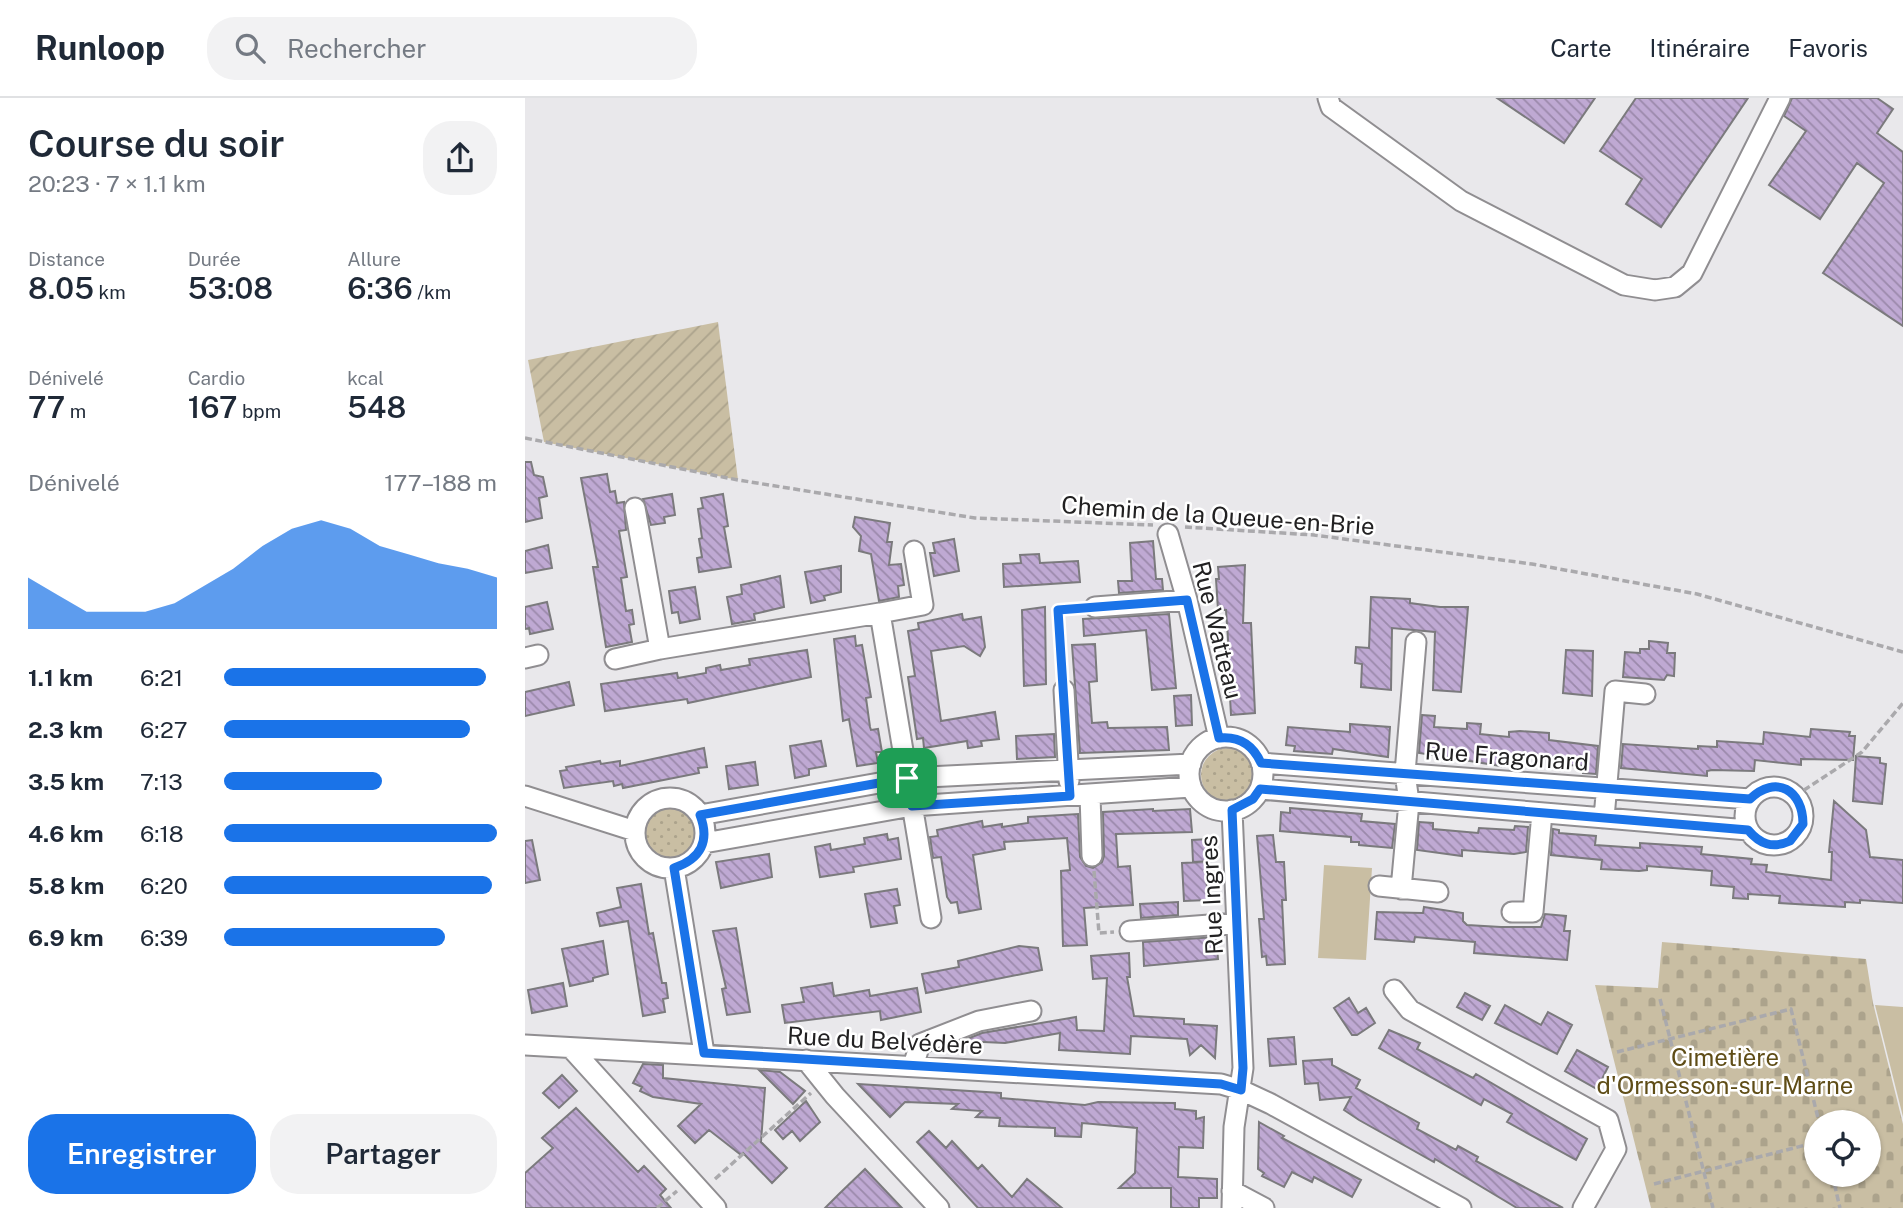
<!DOCTYPE html>
<html lang="fr">
<meta charset="utf-8">
<style>
:root{--surface:#fff;--page:#f2f2f3;--text:#1f2937;--muted:#747a83;--line:#e0e1e3;--accent:#1a73e8}
body{margin:0;font-family:"Public Sans",sans-serif;background:var(--page);color:var(--text);height:100vh;display:flex;flex-direction:column;font-size:26px;white-space:nowrap}
*{box-sizing:border-box;margin:0}
p{font-size:23px;color:var(--muted)}
.icon{flex:none;width:38px;height:38px;fill:none;stroke:currentColor;stroke-width:2;stroke-linecap:round;stroke-linejoin:round}
.map{position:relative;flex:1;overflow:hidden}
.drawer{display:flex;flex-direction:column;background:var(--surface);width:525px}
.drawer>*{flex:none}
.fabs{position:absolute;left:1279px;top:1012px;display:grid;gap:14px}
.fabs a{display:grid;place-items:center;width:77px;height:77px;border-radius:50%;background:var(--surface);box-shadow:0 2px 5px #0004;font-size:35px}
.pin{position:absolute;display:grid;place-items:center;width:60px;height:60px;color:#fff;margin:-30px;border-radius:14px;box-shadow:0 4px 10px #0006}
.round{display:grid;place-items:center;flex:none;width:74px;height:74px;border-radius:28px;background:var(--page)}
.head{display:flex;align-items:center;justify-content:space-between;height:119px;padding:0 28px}
h1{font-size:38px;font-weight:600;line-height:52px}
.stats{display:grid;grid-template-columns:repeat(3,1fr);gap:10px;height:119px;padding:7px 28px}
.stats div{display:grid;align-content:center}
.stats b{font-size:30px;font-weight:600}
.stats small{font-size:19px;font-weight:400}
.stats p{font-size:19px}
.chart{height:196px;padding:14px 28px}
.chart p{display:flex;justify-content:space-between}
.chart svg{width:100%;height:126px;margin-top:7px;fill:var(--accent);opacity:.7}
.primary-button{display:flex;gap:14px;margin-top:auto;padding:14px 28px}
.primary-button a{flex:1;height:80px;border-radius:28px;background:var(--accent);color:#fff;font-size:28px;font-weight:600;line-height:80px;text-align:center}
.primary-button a+a{background:var(--page);color:var(--text)}
ul{padding:0 28px;list-style:none;font-size:23px}
li{display:grid;grid-template-columns:112px 84px 1fr;align-items:center;height:52px}
li i{height:18px;border-radius:9px;background:var(--accent)}
header{display:flex;align-items:center;gap:42px;box-sizing:border-box;height:98px;padding:0 35px;background:var(--surface);border-bottom:2px solid var(--line)}
header strong{font-size:33px}
nav{display:flex;gap:38px;margin-inline-start:auto;font-size:24px}
.search{width:490px;height:63px;background:var(--page);display:flex;align-items:center;gap:18px;box-sizing:border-box;padding:0 24px;border-radius:28px;color:var(--muted);font-size:26px}
main{display:flex;flex:1;min-height:0}
.map>svg:first-child{display:block}
.grass{fill:url(#grass-dots)}
.cemetery{fill:url(#cemetery-stones);fill-rule:evenodd}
.garden{fill:url(#garden-furrows)}
.pitch{fill:#c9bea3}
.building{fill:url(#building-back-hatch);stroke:#7b7a7d;stroke-width:2}
.lines{fill:none;stroke-linecap:round;stroke-linejoin:round}
.minor-casing{stroke:#908e91;stroke-width:23}
.path{stroke:#aaa9ac;stroke-width:3.5;stroke-dasharray:7 3.5;stroke-linecap:butt}
.minor{stroke:#fff;stroke-width:19}
.route-casing{stroke:#fff;stroke-width:14}
.route{stroke:#1a73e8;stroke-width:9}
.labels{text-anchor:middle;dominant-baseline:central;stroke-width:5;stroke-linejoin:round;paint-order:stroke}
.street-label{font-size:24px;fill:#222122;stroke:#fff}
.park-label{font-size:24px;fill:#5f4d17;stroke:#fff}
</style>
<header>
<strong>Runloop</strong>
<div class="search"><svg class="icon" aria-label="search" viewBox="0 0 24 24"><circle cx="10" cy="10" r="6"/><path d="M15 15l6 6"/></svg>Rechercher</div>
<nav><a>Carte</a><a>Itinéraire</a><a>Favoris</a></nav>
</header>
<main>
<section class="drawer">
<div class="head"><div><h1>Course du soir</h1><p>20:23 · 7 × 1.1 km</p></div><a class="round"><svg class="icon" aria-label="share" viewBox="0 0 24 24"><path d="M12 15V3M7 8l5-5 5 5M5 13v7h14v-7"/></svg></a></div>
<div class="stats">
<div><p>Distance</p><b>8.05<small> km</small></b></div>
<div><p>Durée</p><b>53:08</b></div>
<div><p>Allure</p><b>6:36<small> /km</small></b></div>
</div>
<div class="stats">
<div><p>Dénivelé</p><b>77<small> m</small></b></div>
<div><p>Cardio</p><b>167<small> bpm</small></b></div>
<div><p>kcal</p><b>548</b></div>
</div>
<div class="chart"><p><span>Dénivelé</span>177–188 m</p>
<svg viewBox="0 0 160 44" preserveAspectRatio="none"><path d="M0 44V26L10 32L20 38L30 38L40 38L50 35L60 29L70 23L80 15L90 9L100 6L110 9L120 15L130 18L140 21L150 23L160 26V44z"/></svg>
</div>
<ul>
<li><b>1.1 km</b>6:21<i style="width:96%"></i></li>
<li><b>2.3 km</b>6:27<i style="width:90%"></i></li>
<li><b>3.5 km</b>7:13<i style="width:58%"></i></li>
<li><b>4.6 km</b>6:18<i style="width:100%"></i></li>
<li><b>5.8 km</b>6:20<i style="width:98%"></i></li>
<li><b>6.9 km</b>6:39<i style="width:81%"></i></li>
</ul>
<div class="primary-button"><a>Enregistrer</a><a>Partager</a></div>
</section>
<div class="map">
<svg width="1378" height="1110" viewBox="0 0 1378 1110">
<defs>
<pattern id="grass-dots" width="8" height="8" patternUnits="userSpaceOnUse" patternTransform="scale(1.75)"><rect width="8" height="8" fill="#c9bea3"/><path d="M2 2h.1M6 6h.1" fill="none" stroke="#aca38c" stroke-width="1.8" stroke-linecap="round"/></pattern>
<pattern id="cemetery-stones" width="16" height="16" patternUnits="userSpaceOnUse" patternTransform="scale(1.75)"><rect width="16" height="16" fill="#c9bea3"/><path d="M2 7V4a2 2 0 0 1 4 0v3zM10 15v-3a2 2 0 0 1 4 0v3z" fill="#aca38c"/></pattern>
<pattern id="garden-furrows" width="10" height="10" patternUnits="userSpaceOnUse" patternTransform="scale(1.75)"><rect width="10" height="10" fill="#c9bea3"/><path d="M-1 1l2-2M0 10L10 0M9 11l2-2" fill="none" stroke="#aca38c"/></pattern>
<pattern id="building-back-hatch" width="6" height="6" patternUnits="userSpaceOnUse" patternTransform="scale(1.75)"><rect width="6" height="6" fill="#bfa9d3"/><path d="M-1 5l2 2M0 0l6 6M5-1l2 2" fill="none" stroke="#9b89ab"/></pattern>
</defs>
<rect width="100%" height="100%" fill="#e9e8eb"/>
<path class="grass" d="M676 677a27 27 0 1 1 54 0a27 27 0 1 1-54 0Z
M116 736a28 28 0 1 1 56 0a28 28 0 1 1-56 0Z"/>
<path class="cemetery" d="M1137,844L1341,861L1348,905L1378,1026V1110H1126L1070,887L1133,890ZM1292,1024H1344V1076H1292Z"/>
<path class="garden" d="M193,224L213,382L19,344L3,262Z"/>
<path class="pitch" d="M799,767L847,770L841,862L793,860Z
M1350,907L1378,909V1019Z"/>
<path class="building" d="M972,0H1070L1039,45Z
M1111,0H1223L1136,129L1101,106L1117,81L1075,53Z
M1267,0H1352L1368,11L1352,35L1378,54V228L1298,175L1359,85L1332,65L1295,121L1244,87L1281,33L1259,18Z
M0,364H6L9,377L18,379L22,398L14,400L17,420L0,424Z
M82,376L85,394L90,393L92,405L99,404L101,432L94,433L102,479L96,480L101,513L107,512L109,526L104,527L107,544L81,549L68,469H73L56,380Z
M147,396L150,417L139,419L140,425L126,427L118,401Z
M198,396L203,428L199,429L206,469L174,474L172,460L177,459L174,441L177,440L173,411L178,410L176,400Z
M330,419L365,425L362,444H367L364,467L376,466L379,487L373,488L374,499L354,503L346,456L334,453L336,438L328,429Z
M429,441L434,473L409,478L405,455H410L408,445Z
M628,443L631,481H637L638,492L594,495L593,483H607L605,445Z
M23,447L27,470L0,475V453Z
M514,456L515,465L553,463L555,484L479,489L478,466L496,465L495,457Z
M720,467L718,525H726L730,615L706,617L704,581L699,582L697,556H704L701,512H693L691,481H694L693,469Z
M316,468V494L299,498L300,502L286,505L280,474Z
M255,478L259,509L229,516L230,522L207,526L202,499L217,496L216,487Z
M170,489L175,521L155,525L153,514L147,515L144,493Z
M846,499L885,501V505L915,509H943L936,594L908,592L910,534L867,530L866,592L836,589L837,566L830,565L831,549L844,550Z
M22,504L28,531L5,536L4,530L0,531V509Z
M520,509L521,586L499,588L497,512Z
M437,516L438,522L456,519L460,549L455,558L439,548L406,553L416,623L470,614L474,641L456,643L457,648L443,650L442,643L399,650L398,640L392,641L383,579L390,578L383,533L394,531L393,525Z
M644,516L651,590L627,592L621,532L559,538L558,521Z
M330,538L331,548L337,547L346,599L341,600L345,629L346,632L353,631L357,654H351L353,665L332,668L324,621L318,623L309,541Z
M1124,543L1143,545L1142,555H1150L1149,578L1142,577L1139,582L1098,579L1100,554L1115,555V551H1124Z
M570,546L572,583L564,584L567,625L582,624L583,630L642,629L644,652L555,655L547,547Z
M282,552L286,579L163,605L162,601L80,613L76,586L152,575L153,580L181,575V570L195,567L196,572L225,567L224,561Z
M1041,552L1068,553L1067,598L1038,595Z
M44,584L49,607L0,618V594Z
M666,597L667,627L651,628L649,598Z
M897,617L910,618L909,629L942,631V625L956,626L955,636L984,639V634L995,633L1024,635V642L1073,648L1071,676L1058,675V668L1028,666L1029,659L993,657L992,663L977,662L976,668L894,655Z
M825,626L865,629L863,659L808,651L807,656L769,653L770,648L761,647L763,629L825,634Z
M1286,631L1325,634L1324,638H1330L1328,662L1276,661V667L1230,662L1229,673L1187,672L1182,673V678L1096,670L1098,646L1173,651V648L1192,649V643L1238,646L1239,634L1285,639Z
M529,636L530,659L492,661L491,638Z
M296,643L301,668L284,671V677L270,680L265,648Z
M179,650L182,669L173,670L174,675L98,690L97,686L89,688L88,683L39,690L35,673L42,672L41,669L75,663L76,666L95,663V668Z
M1331,658L1355,660V665L1361,666L1357,706L1328,703Z
M230,664L233,687L204,691L201,668Z
M1309,703L1341,732L1345,759L1378,762V805L1335,802V805L1320,804V809L1254,805L1255,798L1223,796V801L1208,800L1209,789L1186,787L1187,773L1122,768V772L1114,773L1076,771L1077,762L1026,757L1028,731L1034,732V735L1071,738L1070,747L1115,750V745L1177,749L1176,756L1227,761L1226,766L1242,767L1241,774L1306,782L1307,754H1304Z
M765,710L837,716L836,723L870,726L867,750L834,747V744H826V739L755,733L756,714L765,715Z
M628,711V713L665,711L667,734L591,736L593,769L605,768L608,807L559,810L562,847L538,848L536,773L545,772L542,740L479,744L480,751L448,757L456,811L434,815L432,804L426,805L422,799L416,759L408,760L405,739L413,738L412,732L457,723L458,729L477,726V729L503,725V719L553,716L555,759L561,768L568,770L577,764L579,758L578,714Z
M894,724L908,725V731L953,735L954,730L989,732L990,728L1003,729L1001,754L989,756L937,752V758L892,752Z
M362,736L363,742L373,740L376,761L328,769L329,774L295,779L290,749L305,746L306,752L340,746L339,740Z
M748,737L751,764H759L761,802H757L760,866L742,867L741,858L737,859L734,821H739L732,738Z
M684,741L686,763L668,764L667,742Z
M7,742L15,782L0,785V743Z
M244,756L247,779L196,790L191,764Z
M680,764L683,802L659,803L657,765Z
M116,786L124,836L128,835L137,885H141L143,900L138,901L140,914L118,918L103,823L75,828L72,815L96,809L92,790Z
M372,791L375,807L369,808L372,825L346,829L340,796Z
M653,804V817L616,820L615,806Z
M899,809L938,815V823L942,827L976,829H1016L1020,816L1041,818L1039,833H1045L1042,862L949,855L950,844L890,839L889,844L850,841L852,814L898,815Z
M211,830L225,914L202,917L197,891L201,890L188,833Z
M691,839L693,861L619,868L618,844Z
M78,843L83,876L68,880V883L45,888L37,851Z
M494,848L513,850L517,872L401,895L397,876L434,869L433,863Z
M604,855L605,879H602L609,918L659,921V926L692,928L690,960L676,947L665,957L662,941L606,938L605,956L534,952L535,935L480,945L437,943L457,935L551,919L552,932L579,933L582,880L568,881L566,858Z
M38,885L42,908L7,915L3,892Z
M307,885L309,898L344,892L345,898L392,890L396,914L356,922L355,913L260,925L257,907L279,904L276,890Z
M940,895L965,908L957,922L932,909Z
M824,900L833,915L841,910L850,925L832,937H827L809,910Z
M980,907L1016,927L1023,914L1047,927L1032,956L970,925Z
M864,932L895,945L892,951L948,980L951,976L1062,1041L1051,1062L982,1024L987,1016L959,1001L956,1007L854,950Z
M769,939L771,966L745,968L743,941Z
M1052,952L1083,969L1072,991L1040,973Z
M807,961V967L835,982L831,990L894,1025L892,1031L931,1052L933,1048L953,1059L951,1063L1038,1110H992L910,1061L909,1064L834,1022L819,1012L826,999L795,1002L793,985L780,986L778,963Z
M118,966L138,967V980L240,990L236,1044L262,1070L247,1085L218,1055L216,1057L184,1032L170,1045L153,1028L176,1006L128,999L115,993L117,989L108,985Z
M234,972L255,974L280,993L268,1006Z
M37,977L52,993L34,1010L18,995Z
M333,986L476,995V1000L560,1007L573,1004L650,1005V1011L671,1013V1021L679,1019L678,1050L654,1049L653,1079L692,1081V1100H674V1110H646V1090H594L610,1075L612,1030L557,1025L556,1039L530,1038V1030L474,1028L475,1020L451,1019L457,1013L427,1011L433,1006L380,1004L365,1019Z
M281,1003L295,1024L275,1043L267,1033L258,1041L250,1032Z
M51,1010L113,1074L119,1068L141,1091L135,1097L146,1110H0V1075L28,1050L17,1040Z
M734,1024L759,1038L757,1040L836,1082L827,1099L789,1079L787,1084L767,1074L759,1089L737,1078L739,1075L733,1071Z
M404,1033L421,1050L427,1043L453,1071L457,1067L487,1099L502,1081L537,1110H453L392,1044Z
M340,1071L377,1110H300L314,1096Z"/>
<g class="lines">
<defs>
<path id="minor" d="M803,0L806,9L936,103L1099,187L1130,192L1150,189L1167,175L1255,0
M110,410L135,551L355,515L406,820
M643,436L662,502L694,640
M570,509L662,502
M355,515L398,507L389,453
M0,560L13,557
M90,561L135,551
M539,592L544,683
M664 676a37 37 0 1 1 74 0a37 37 0 1 1-74 0Z
M736,665L1225,701
M1220 718a29 29 0 1 1 58 0a29 29 0 1 1-58 0Z
M735,691L1223,732
M565,697L567,758
M0,698L110,733
M110 735a35 35 0 1 1 70 0a35 35 0 1 1-70 0Z
M707,712L718,970L709,1029L707,1110
M175,717L382,680L666,666
M1079,720L1090,593L1120,596
M179,745L387,708L666,689
M149,770L179,955
M854,788L913,794
M876,791L884,704L880,675L891,544
M987,814H1008L1017,715
M605,833L711,825
M869,892L885,912L1083,1022L1091,1051L1058,1110
M0,947L696,986L716,992L746,1006L936,1110
M46,950L191,1110
M281,962L310,998L414,1110
M388,968L395,946L454,923L506,913
M707,1093L739,1110"/>
</defs>
<use href="#minor" class="minor-casing"/>
<path class="path" d="M0,340L213,382L450,420L628,427
M660,429L789,437L1007,466L1172,496L1378,554
M538,576L533,512L552,510
M1270,698L1337,654L1378,605
M569,773L574,835L589,834
M1135,901L1188,1110
M1092,954L1266,911L1294,1024
M1307,1076L1315,1110
M190,1081L286,995
M1129,1086L1292,1044
M132,1110L152,1093"/>
<use href="#minor" class="minor"/>
</g>
<g class="lines">
<defs>
<path id="route" d="M662,502L694,640C714,638 728,647 736,665L1225,701C1251,676 1278,692 1278,726L1265,743C1247,751 1235,746 1223,732L735,691L728,701L707,712L718,970L716,992L696,986L179,955L149,770C176,761 185,743 175,717L382,680L387,708L545,698L533,512Z"/>
</defs>
<use href="#route" class="route-casing"/>
<use href="#route" class="route"/>
</g>
<g class="labels">
<g class="street-label">
<text transform="translate(693 417) rotate(4)">Chemin de la Queue-en-Brie</text>
<text transform="translate(693 532) rotate(76)">Rue Watteau</text>
<text transform="translate(982 658) rotate(4)">Rue Fragonard</text>
<text transform="translate(686 797) rotate(-93)">Rue Ingres</text>
<text transform="translate(360 942) rotate(3)">Rue du Belvédère</text>
</g>
<g class="park-label">
<text x="1200" y="959">Cimetière<tspan x="1200" dy="28">d'Ormesson-sur-Marne</tspan></text>
</g>
</g>
</svg>
<div class="fabs">
<a><svg class="icon" aria-label="locate" viewBox="0 0 24 24"><circle cx="12" cy="12" r="6"/><path d="M12 2v4M12 18v4M2 12h4M18 12h4"/></svg></a>
</div>
<div class="pin" style="left:382px;top:680px;background:#1e9e55"><svg class="icon" aria-label="arrive" viewBox="0 0 24 24"><path d="M6 21V4h12l-3 4 3 4H6"/></svg></div>
</div>
</main>
